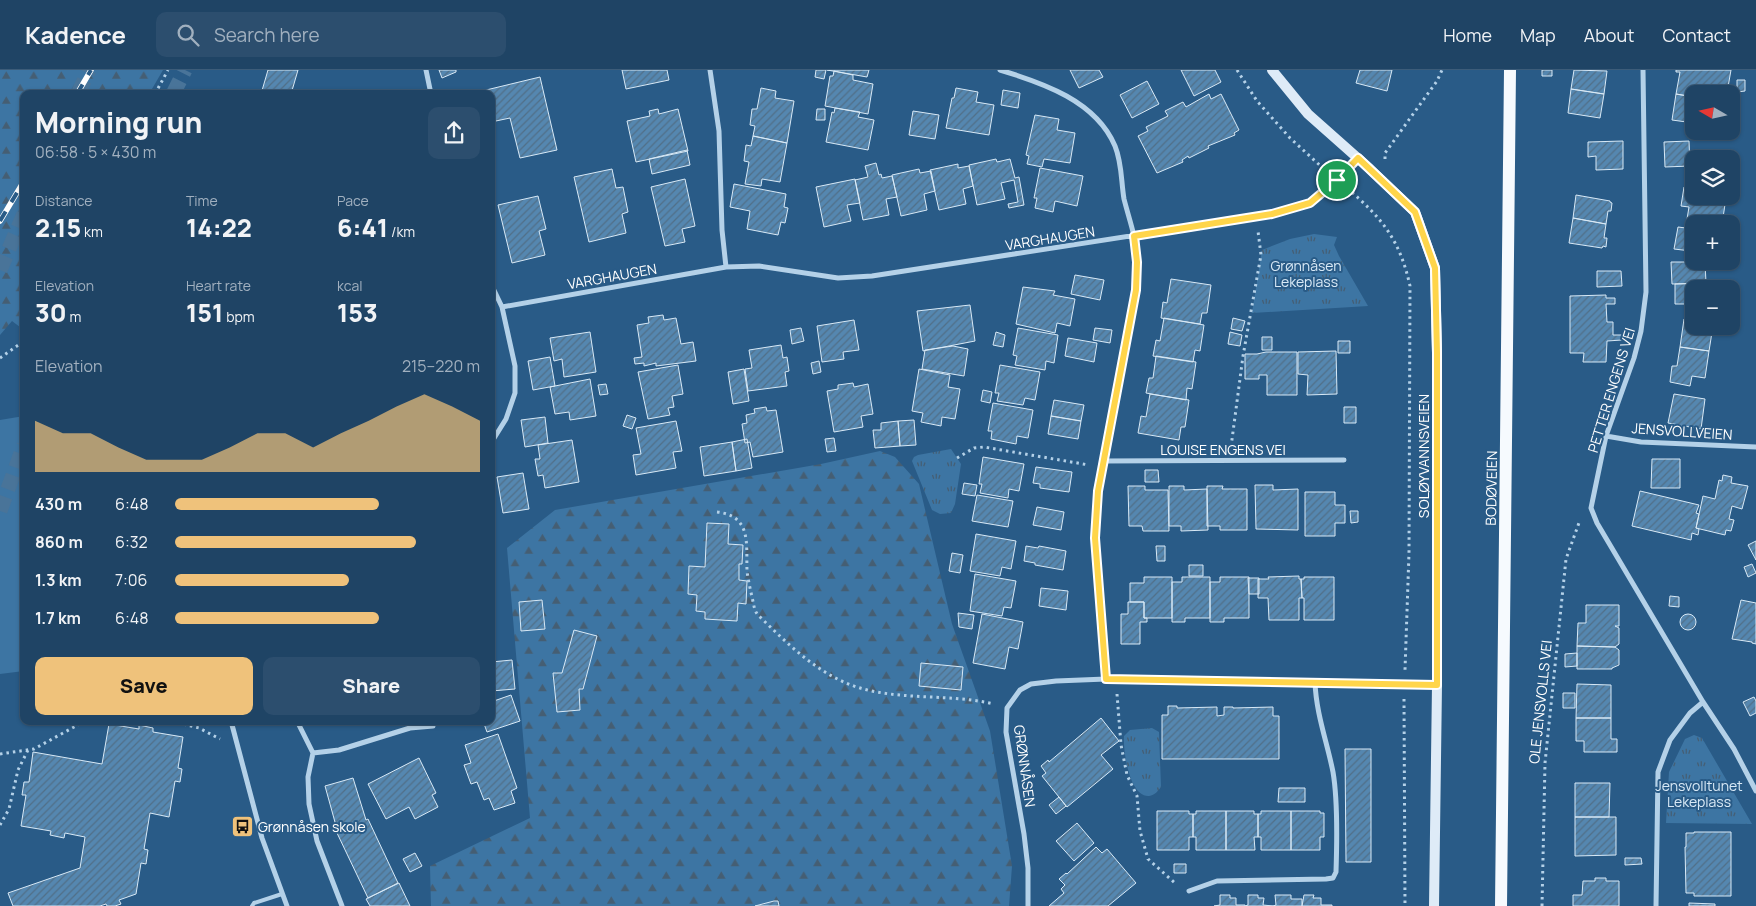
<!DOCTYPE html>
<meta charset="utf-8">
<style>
:root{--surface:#1f4465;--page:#2c4e6e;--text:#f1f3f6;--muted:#a1b0bf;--line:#3c5c79;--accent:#efc27b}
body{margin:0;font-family:Manrope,sans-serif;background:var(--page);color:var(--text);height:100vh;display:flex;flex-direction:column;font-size:19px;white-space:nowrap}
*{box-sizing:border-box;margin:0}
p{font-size:16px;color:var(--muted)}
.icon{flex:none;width:28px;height:28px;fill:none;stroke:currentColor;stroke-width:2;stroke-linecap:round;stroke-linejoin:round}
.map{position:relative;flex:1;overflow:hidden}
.details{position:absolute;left:20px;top:20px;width:475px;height:635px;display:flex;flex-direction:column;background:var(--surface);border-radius:10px;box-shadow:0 1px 4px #0004,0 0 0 1px var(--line)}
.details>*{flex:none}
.needle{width:32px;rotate:279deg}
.buttons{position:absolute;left:1685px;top:15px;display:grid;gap:10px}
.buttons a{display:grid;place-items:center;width:55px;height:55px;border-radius:10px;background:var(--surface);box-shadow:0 1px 4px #0004,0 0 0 1px var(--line);font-size:25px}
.pin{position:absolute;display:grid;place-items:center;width:42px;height:42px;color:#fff;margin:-21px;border:2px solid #fff;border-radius:50%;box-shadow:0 1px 5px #0007}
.round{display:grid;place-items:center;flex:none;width:52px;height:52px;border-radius:10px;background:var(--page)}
.headline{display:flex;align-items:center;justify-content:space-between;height:85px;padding:0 15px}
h1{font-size:28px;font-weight:800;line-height:38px}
.metrics{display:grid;grid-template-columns:repeat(3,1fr);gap:8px;height:85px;padding:5px 15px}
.metrics div{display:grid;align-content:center}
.metrics b{font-size:25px;font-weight:800}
.metrics small{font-size:14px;font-weight:400}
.metrics p{font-size:14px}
.chart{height:140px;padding:10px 15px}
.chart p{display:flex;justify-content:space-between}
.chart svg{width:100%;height:90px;margin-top:5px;fill:var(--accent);opacity:.7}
.cta{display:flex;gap:10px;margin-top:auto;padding:10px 15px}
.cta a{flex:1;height:58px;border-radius:10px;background:var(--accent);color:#111;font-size:20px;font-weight:800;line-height:58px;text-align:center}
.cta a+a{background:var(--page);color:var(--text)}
ul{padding:0 15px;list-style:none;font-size:16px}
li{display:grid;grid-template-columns:80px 60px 1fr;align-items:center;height:38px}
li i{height:12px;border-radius:6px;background:var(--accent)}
header{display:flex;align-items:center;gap:30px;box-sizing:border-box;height:70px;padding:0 25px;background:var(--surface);border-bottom:1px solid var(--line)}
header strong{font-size:24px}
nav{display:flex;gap:28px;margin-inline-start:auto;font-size:18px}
.search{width:350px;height:45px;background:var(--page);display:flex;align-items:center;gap:12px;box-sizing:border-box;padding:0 18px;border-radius:10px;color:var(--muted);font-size:19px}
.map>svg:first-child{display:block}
.grass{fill:url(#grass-tufts)}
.forest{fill:url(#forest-firs)}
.pitch{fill:#3d75a3}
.building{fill:url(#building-hatch);stroke:#d8e9f6}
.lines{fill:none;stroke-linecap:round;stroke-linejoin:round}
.highway-tunnel{stroke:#497499;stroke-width:15;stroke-dasharray:15 8;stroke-linecap:butt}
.path{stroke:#b4d1e8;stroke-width:3;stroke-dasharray:2.5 4;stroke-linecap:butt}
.lane{stroke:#b4d1e8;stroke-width:4}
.street{stroke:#b4d1e8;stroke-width:5}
.secondary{stroke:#deebf7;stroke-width:10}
.primary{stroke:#f6fafe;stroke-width:12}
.rail-casing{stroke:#fff;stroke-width:5.5}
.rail{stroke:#295b87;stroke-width:4;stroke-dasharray:11;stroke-linecap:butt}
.route-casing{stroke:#fff;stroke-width:10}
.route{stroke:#ffd54a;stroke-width:6}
.labels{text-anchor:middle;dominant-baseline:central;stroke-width:4;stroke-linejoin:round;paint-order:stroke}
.street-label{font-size:14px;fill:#fff;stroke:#295b87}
.park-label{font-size:14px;fill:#d8e9f6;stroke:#295b87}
.poi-label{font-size:14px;fill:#fff;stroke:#295b87;text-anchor:start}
</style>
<header>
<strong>Kadence</strong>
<div class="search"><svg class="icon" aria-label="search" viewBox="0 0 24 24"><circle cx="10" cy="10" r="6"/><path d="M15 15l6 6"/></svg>Search here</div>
<nav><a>Home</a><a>Map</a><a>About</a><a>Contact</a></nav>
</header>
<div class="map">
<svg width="1756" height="836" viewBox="0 0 1756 836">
<defs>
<pattern id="grass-tufts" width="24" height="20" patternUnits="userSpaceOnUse" patternTransform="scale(1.25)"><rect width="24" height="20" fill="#3d75a3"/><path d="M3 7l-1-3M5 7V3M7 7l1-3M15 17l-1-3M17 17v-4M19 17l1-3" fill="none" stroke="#455e73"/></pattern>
<pattern id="forest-firs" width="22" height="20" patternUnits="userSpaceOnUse" patternTransform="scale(1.25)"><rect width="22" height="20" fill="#3d75a3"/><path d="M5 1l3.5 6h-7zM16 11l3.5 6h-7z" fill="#455e73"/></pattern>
<pattern id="building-hatch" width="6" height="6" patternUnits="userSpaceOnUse" patternTransform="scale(1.25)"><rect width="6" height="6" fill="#5587b0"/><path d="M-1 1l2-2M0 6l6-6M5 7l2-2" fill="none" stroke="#516f88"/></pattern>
</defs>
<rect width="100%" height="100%" fill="#295b87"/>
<path class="grass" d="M1314,164L1337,167L1334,175L1339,186L1368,236L1252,243L1262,180L1290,169Z
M951,379L961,394L955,434L951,443L940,444L932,440L912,391L914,387L918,385Z
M1152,658L1159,662L1161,717C1158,721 1155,725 1149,726C1129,727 1123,680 1124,666L1130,660Z
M1694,665L1702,668L1752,754L1666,753L1669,702L1685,669Z"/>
<path class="forest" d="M0,0H163L149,24H24V260L12,251L0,265Z
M880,381L895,387L919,414L952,554L990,661L1012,796L1009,836H431L430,796L530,748L507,478L555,440L821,394Z"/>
<path class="pitch" d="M24,346V601L0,604V350Z"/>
<path class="building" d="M268,0H298L291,24H261Z
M439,0H456V2L442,8Z
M622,0H667L669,10L626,19Z
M816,0H826L824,9L815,7Z
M827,0H869L867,7Z
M1070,0H1099L1103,7L1079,18Z
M1181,0H1215L1221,12L1194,26Z
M1360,0H1392L1387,21L1356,13Z
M1542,0H1552V6H1542Z
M1574,0L1607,1L1604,24L1571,19Z
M1676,0H1731L1728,17L1725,19L1719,18L1718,20L1710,19L1709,24H1694V27L1676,24L1680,2H1676Z
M834,1L853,5V10L873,14L868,44L825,36L830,6H833Z
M540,7L557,80L520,88L510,48L491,52V24H482V21Z
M1737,10H1745V21L1737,22Z
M1147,11L1159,34L1132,48L1120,25Z
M761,18L776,21L775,28L794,31L787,73L753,66L755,56L750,55L752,39H757Z
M956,18L978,22L976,32L994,35L989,65L946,58L952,28H954Z
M1571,19L1604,24L1600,48L1568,43Z
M1003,20L1020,23L1018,38L1001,35Z
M1209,24L1211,29L1221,24L1239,60L1234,63L1235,65L1208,76L1209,78L1189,88L1188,86L1182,90L1183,92L1157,103L1138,66L1148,61L1146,57L1168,46L1165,41L1183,32L1186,37Z
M1676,24L1694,27V53L1672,50Z
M835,38L860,42L858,47L874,50L868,80L826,72L832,42L834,43Z
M658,39L659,44L678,39L688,81L636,92L627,51L650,46L649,41Z
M817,39H825V50H816Z
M913,41L939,45L935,69L909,65Z
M1035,45L1059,49L1057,60L1075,63L1070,93L1044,89L1042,97L1027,94L1029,86L1026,85Z
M753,66L787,73L780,112L762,109L761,116L745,114L749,92L744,91L746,75L751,76Z
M1623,71V99L1596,100V86L1588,87V72Z
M1689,71L1690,96L1665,97L1664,72Z
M687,80L690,95L652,104L649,89Z
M996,89L997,92L1010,89L1015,108L1019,107L1024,135L1009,138L1008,134L1018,132L1014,110L1001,113L1005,129L977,135L969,95Z
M876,93L879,105L881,104L882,108L892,106L897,127L886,129L889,145L863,150L855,110L868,107L865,96Z
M958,94V98L969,96L973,116L963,119L966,134L939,140L930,100Z
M1040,98L1083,106L1077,136L1055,131L1053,142L1035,138L1037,128H1034Z
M612,99L616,118L623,117L628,142L622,144L626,163L589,172L574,107Z
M919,99L920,103L931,101L935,121L924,124L927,140L901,146L892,105Z
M685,109L695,156L682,159L685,172L665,176L651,117Z
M855,109L860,133L847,135L851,151L824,157L816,117Z
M734,114L786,124L784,137L788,138L785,153L781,152L778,165L747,159L750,141L730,137Z
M1684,117L1694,118V126H1712L1726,128L1722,154L1687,149L1689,137L1681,136Z
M1576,125L1610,131V132L1612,133L1611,141H1608L1606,154L1573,148Z
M538,126L546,159L539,161L545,185L512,193L498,135Z
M1573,148L1606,154L1604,168H1607L1606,177L1603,176L1602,178L1569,173Z
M1687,149L1717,154H1694V176H1692L1691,181L1674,179L1678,157L1686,158Z
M1671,192H1705L1706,213L1672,214Z
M1597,201H1621L1622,216L1597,217Z
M1075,205L1104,210L1100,230L1071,224Z
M1171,209L1211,215L1207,243H1202L1200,254L1161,248L1163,232L1167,233Z
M1712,213V219H1694V234H1675V214Z
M1023,217L1055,221L1053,225L1075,229L1070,256L1057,253L1055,263L1016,254Z
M1606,225V228H1615V234H1606L1607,252H1613V265H1622V270L1607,271L1606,292H1583L1584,283H1570V226Z
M970,235L975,271L923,281L917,241Z
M1688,239L1694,240V256H1713L1709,281L1680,277L1684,249L1687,250Z
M663,245L664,250L676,248L681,274L693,272L696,291L656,296V293L644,296V293L635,294L634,288L642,287L637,255L649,253L648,247Z
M1164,248L1204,255L1200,281L1195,280L1193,292L1153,286L1156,270L1160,271Z
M1233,248L1245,251L1242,261L1231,259Z
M854,250L859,280L843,282L844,289L822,292L817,256Z
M801,258L804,271L792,274L790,260Z
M1018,258L1058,265L1054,293L1046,291L1045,300L1015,295L1017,286L1013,285Z
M1095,258L1112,260L1110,273L1093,270Z
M590,262L596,302L564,307L562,289L554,291L550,268Z
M996,262L1005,265L1003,277L993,275Z
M1230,262L1242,265L1240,276L1228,274Z
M1262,267H1272V280H1262Z
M1068,268L1097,273L1094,292L1065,286Z
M1338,271H1350V283H1338Z
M781,275L783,288L787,287L789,301L785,302L787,316L748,321L745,299L752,298L749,280Z
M953,276L968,279L964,306L922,299L925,280Z
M1680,277L1709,281L1705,308L1692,306L1690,316L1670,312L1672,296H1677Z
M1336,281L1337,324L1307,325L1308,305L1298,304V282Z
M1266,282H1297V325H1267V305H1259V309H1245V284H1257Z
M1156,286L1196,292L1192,319L1187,318L1186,330L1146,323L1149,308H1153Z
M550,287L555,316L533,320L528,291Z
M819,291L821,302L813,304L811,293Z
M678,295L683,324L672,326L674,337L668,338L670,345L648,349L638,302Z
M1000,295L1040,302L1035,330L1025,328L1023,335L997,331L999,323H995Z
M744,299L749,331L733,334L728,302Z
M919,299L950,305L948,317L960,319L955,349L942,347L941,356L921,352L923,343L912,341Z
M590,309L596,346L570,350L569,342L555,344L550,317Z
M853,313L854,317L868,314L873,344L861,346L863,357L834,362L827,321L838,319V315Z
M606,314L608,324L600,325L598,315Z
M983,320L992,322L990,333L981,331Z
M1150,324L1189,330L1185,357H1181L1179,370L1138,363L1141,346L1146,347Z
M1674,324L1705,329L1701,359L1668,353Z
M1054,330L1084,335L1081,351L1051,346Z
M993,333L1033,340L1028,368L1017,366L1016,374L991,369L992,361H988Z
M766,337L767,341L776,340L783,382L753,387L750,372L745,373L742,354L747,353L746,345L755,343L754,339Z
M1344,337H1356V353H1344Z
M627,345L636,348L632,359L623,356Z
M1051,346L1081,351L1078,369L1048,364Z
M545,347L548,373L525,377L521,350Z
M914,350L916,375L900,376L898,351Z
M676,351L682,381L673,382L676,398L636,405L633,385L641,384L636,358Z
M898,351L900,376L875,378L873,360H881V353Z
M834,368L836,381L827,382L825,369Z
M747,369L752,398L736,401L732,372Z
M572,370L579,412L545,418L543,405L538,406L535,389H540L538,375Z
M732,372L736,401L704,406L700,377Z
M983,387L1024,394L1019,421L1009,419L1008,428L980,423L982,414H979Z
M1652,389H1680V418H1651Z
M1036,397L1072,402L1069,422L1040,418V414L1033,413Z
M1145,400H1158L1159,412H1145Z
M523,403L529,439L503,443L497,407Z
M1723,405L1732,407L1731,413L1748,416L1742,439L1732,436L1729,449L1734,450L1731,461L1726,460L1725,465L1696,458L1703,426L1715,429L1719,410L1722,411Z
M964,413L977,415L975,426L962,424Z
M1255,415H1273V420L1298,419V460L1256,459Z
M1128,416H1145V420H1168L1169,461H1143L1142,456H1129Z
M1169,416H1184V420L1207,419L1208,460L1181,461V456H1169Z
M1207,416H1223L1222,419H1247V460H1220V456H1207Z
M1640,421L1699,435L1696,443L1699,444L1696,458L1699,459L1698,465L1692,463L1691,470L1632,456Z
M1305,422H1335V435H1345V453H1335V466H1305Z
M977,425L1013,431L1008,457L972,451Z
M1037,437L1064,442L1061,460L1033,455Z
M1350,441H1358V452L1351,453Z
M707,453L729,454L728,474L743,475L742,494H739V510L747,511L746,534L738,533L737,551L705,549V542L696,541L697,525L688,524L689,496L705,497Z
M976,464L1016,471L1011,499L1002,497L1000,506L970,501Z
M1756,471V490L1748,475Z
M1026,476L1038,478L1039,476L1066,481L1063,500L1035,495V493L1024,491Z
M1156,476H1165V491H1157Z
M952,483L963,485L960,503L949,501Z
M1752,494L1756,503L1748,507L1744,497Z
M1189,495H1203V506H1189Z
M975,504L1016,511L1011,538L1004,537L1002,546L970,541Z
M1299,506V509H1301L1302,528H1299V550H1269L1268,528H1258V509H1269L1268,507Z
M1144,507H1172V548H1144V532H1130V513H1144Z
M1182,507H1210V548H1185V552H1172V512H1182Z
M1220,507H1249V548H1224V552H1210V512H1220Z
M1304,507H1334V550H1304V528H1302L1301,509H1304Z
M1248,508H1259V524H1249Z
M1041,518L1068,521L1066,540L1039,536Z
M1670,526L1679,527V537L1669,536Z
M542,530L545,559L521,561L519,532Z
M1741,530L1756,533V574L1752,573V572L1732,569Z
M1128,532H1144V548H1147V552H1140V574H1121V544H1128Z
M1586,535H1619V556H1615L1619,558V574L1615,577L1577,576L1578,553H1586Z
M958,543L974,545L972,559L959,557Z
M1680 552a8 8 0 1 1 16 0a8 8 0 1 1-16 0Z
M982,544L1023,552L1018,579L1009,577L1005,599L973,593Z
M574,560L597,566L583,619H579L580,640L557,642L553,603H562Z
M1577,576L1615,577L1619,580V595L1612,598V599H1577Z
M1577,583V596L1565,597V584Z
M512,590L515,619L491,621V592Z
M921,593L963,597L961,620L919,616Z
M1577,614L1611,615V648H1576Z
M1563,623H1575V638H1563Z
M511,625L520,651L487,662L483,651H491V632Z
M1754,627L1756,631V643L1750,646L1743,632Z
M1168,636H1177V638L1217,637V646L1224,645V637H1233V638L1273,637V646H1279V689H1162V645H1168Z
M1101,648L1119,671L1101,685L1113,699L1067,737L1042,706L1046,703L1041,696L1048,690L1049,692Z
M1576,648H1611V669H1617V682H1584V671H1576Z
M109,654L139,659V655L153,658V662L183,667L178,698L182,699L180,712L175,711L169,747L150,743L144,779L148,780L146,794L141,793L136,824L119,830L121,834L115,836H107L106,834L100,836H13L8,823L80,798L85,767L65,763L64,768L50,765L51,761L21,756L26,725H22L24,712H29L33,682L102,694Z
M498,664L517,718L511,721L515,733L494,740L489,728L484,730L477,712L471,714L464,695L471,693L465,675Z
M1345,679H1371V792H1346Z
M419,688L436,723L432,725L438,737L415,749L409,737L386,749L368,714Z
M353,708L366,750L368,749L398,813L368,828L337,763H338L325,716Z
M1575,713H1610L1609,747H1575Z
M1279,718H1305V732H1278Z
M1059,727L1066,736L1056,744L1049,735Z
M1157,741H1189V744H1193V767H1189V780H1157Z
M1196,741H1226V780H1196V767H1193V744H1196Z
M1226,741H1254V744H1258V767H1254L1255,780H1226Z
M1261,741H1291V780H1261V767H1258V744H1261Z
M1291,741H1320V743H1324V767H1320V780H1291Z
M1575,747H1616V785L1575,786Z
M1077,753L1094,773L1074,791L1056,771Z
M1694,762H1731V826H1694V823H1686L1685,777H1686V763H1694Z
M1096,777L1102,783L1107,779L1136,813L1108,836H1049L1064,823L1061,819L1065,815L1059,809L1066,803L1067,804Z
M415,783L422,796L410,802L403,789Z
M1625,788H1641L1642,794L1625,795Z
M1174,794H1186V803H1174Z
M1595,808H1606V811H1619V836H1573V825H1582L1583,811H1595Z
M399,813L410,836H370L366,829Z
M1220,825H1230V828H1236V835H1245V836H1214L1220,835Z
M1248,825H1258V828H1264L1263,835L1273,836H1245L1248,835Z
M1275,825H1291V829H1302V836H1273L1276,835Z
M1304,825H1314L1313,828H1321V835H1332V836H1302Z
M774,831H778L779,836H755Z
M1689,833L1715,834V836H1689Z"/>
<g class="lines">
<path class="highway-tunnel" d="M78,24L89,0
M173,24L185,0
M0,200L24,144
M0,441L24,375"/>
<path class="path" d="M1237,0L1257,31L1290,68L1325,100
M155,24L168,0
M1385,89V83L1437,11L1442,0
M1347,118C1382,148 1400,170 1410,216L1409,483L1405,600
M0,288L24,271
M1231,377L1243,286L1261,185L1258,161
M957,388L974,378L984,377L1089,395
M717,442C752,446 746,474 747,501C748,509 750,518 752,527C754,535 754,542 760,547C794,580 828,614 877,622C915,629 955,625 994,634
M1117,624L1121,675L1127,705L1137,726L1140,761L1148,789L1176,814
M1404,629L1405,836
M171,651L199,658L220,669
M0,684L34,679L85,651
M0,755L9,739L18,700L28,680
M1542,836L1545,693L1566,489L1580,450"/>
<path class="lane" d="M252,836L254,833L282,824"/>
<path class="street" d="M426,0L431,24
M710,0L719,61L722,160L726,197
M1000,0C1043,13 1096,31 1115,76C1122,93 1121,111 1124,129C1127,141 1131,153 1134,166C1137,184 1137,201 1136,219L1098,421L1095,469L1106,609
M1643,0L1646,222L1641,261L1634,288L1606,366L1591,438L1597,453L1703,632L1734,679L1756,721
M491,214L502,237L515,296V323L506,349L491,373
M502,237L726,197L759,196L838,208L872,206L1272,144L1310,133L1337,110L1358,88
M1606,366L1641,372L1756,377
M1103,391L1344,390
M231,651L262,768L287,836
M297,651L313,683L308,707L309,734L317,771L342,836
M313,683L339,680L410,658L433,656
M1189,821L1217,811L1326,809L1333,808L1336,802C1337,772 1338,731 1333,702C1327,672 1316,643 1315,612
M1028,836V798L1024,764L1006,662L1007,638L1020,620L1031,614L1056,611L1106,609L1437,615
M1656,836L1658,702L1670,670L1690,643L1703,632"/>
<path class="secondary" d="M1272,0L1308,44L1370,99L1415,142L1435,198L1437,283V615L1434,836"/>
<path class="primary" d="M1501,836L1510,0"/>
<defs>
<path id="rail" d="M77,24L91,0
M0,151L24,111"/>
</defs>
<use href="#rail" class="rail-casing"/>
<use href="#rail" class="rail"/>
</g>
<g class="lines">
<defs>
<path id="route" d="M1358,88L1415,142L1435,198L1437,283V615L1106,609L1095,468L1098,421L1136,220L1137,192L1134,166L1272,144L1310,133L1337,110Z"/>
</defs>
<use href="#route" class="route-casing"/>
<use href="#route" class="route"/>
</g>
<defs>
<symbol id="bus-square" viewBox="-11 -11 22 22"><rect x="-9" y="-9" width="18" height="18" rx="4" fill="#efc27b" stroke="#295b87"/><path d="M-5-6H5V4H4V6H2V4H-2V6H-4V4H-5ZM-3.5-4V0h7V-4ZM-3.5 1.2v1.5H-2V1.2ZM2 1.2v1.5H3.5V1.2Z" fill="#111"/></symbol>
</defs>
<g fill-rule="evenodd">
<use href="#bus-square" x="230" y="744" width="25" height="25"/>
</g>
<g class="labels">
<g class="street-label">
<text transform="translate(1050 168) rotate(-9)">VARGHAUGEN</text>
<text transform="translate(612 206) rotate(-10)">VARGHAUGEN</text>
<text transform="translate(1611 320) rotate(-73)">PETTER ENGENS VEI</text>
<text transform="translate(1682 361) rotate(4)">JENSVOLLVEIEN</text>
<text x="1223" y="379">LOUISE ENGENS VEI</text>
<text transform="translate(1423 386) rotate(-90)">SOLØYVANNSVEIEN</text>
<text transform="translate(1491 418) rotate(-89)">BODØVEIEN</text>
<text transform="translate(1540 632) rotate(-84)">OLE JENSVOLLS VEI</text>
<text transform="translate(1025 696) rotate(82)">GRØNNÅSEN</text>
</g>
<g class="park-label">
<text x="1306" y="195">Grønnåsen<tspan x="1306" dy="16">Lekeplass</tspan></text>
<text x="1699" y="715">Jensvolltunet<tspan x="1699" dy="16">Lekeplass</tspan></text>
</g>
<g class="poi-label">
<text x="258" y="756">Grønnåsen skole</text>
</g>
</g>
</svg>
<div class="buttons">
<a><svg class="needle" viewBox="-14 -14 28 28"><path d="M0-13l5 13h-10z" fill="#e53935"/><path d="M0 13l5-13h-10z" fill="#a1b0bf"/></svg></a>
<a><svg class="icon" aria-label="layers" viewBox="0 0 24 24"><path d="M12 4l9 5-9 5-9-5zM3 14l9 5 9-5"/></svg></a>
<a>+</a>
<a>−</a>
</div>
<div class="pin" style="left:1337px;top:110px;background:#1e9e55"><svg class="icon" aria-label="arrive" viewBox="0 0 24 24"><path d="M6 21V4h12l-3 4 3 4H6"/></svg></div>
<section class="details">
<div class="headline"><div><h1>Morning run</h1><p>06:58 · 5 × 430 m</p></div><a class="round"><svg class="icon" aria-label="share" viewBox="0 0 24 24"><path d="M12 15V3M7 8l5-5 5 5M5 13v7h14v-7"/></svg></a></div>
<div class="metrics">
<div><p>Distance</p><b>2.15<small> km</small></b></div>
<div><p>Time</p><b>14:22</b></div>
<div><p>Pace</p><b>6:41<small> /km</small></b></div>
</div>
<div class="metrics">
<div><p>Elevation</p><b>30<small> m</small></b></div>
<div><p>Heart rate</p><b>151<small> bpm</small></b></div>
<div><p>kcal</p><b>153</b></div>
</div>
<div class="chart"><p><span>Elevation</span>215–220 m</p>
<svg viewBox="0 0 160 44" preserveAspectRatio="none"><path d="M0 44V19L10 25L20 25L30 32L40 38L50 38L60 38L70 32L80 25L90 25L100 32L110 25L120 19L130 12L140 6L150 12L160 19V44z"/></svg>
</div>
<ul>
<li><b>430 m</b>6:48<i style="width:67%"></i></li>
<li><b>860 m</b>6:32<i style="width:79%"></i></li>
<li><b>1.3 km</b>7:06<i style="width:57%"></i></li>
<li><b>1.7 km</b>6:48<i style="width:67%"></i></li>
</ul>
<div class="cta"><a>Save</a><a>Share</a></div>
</section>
</div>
